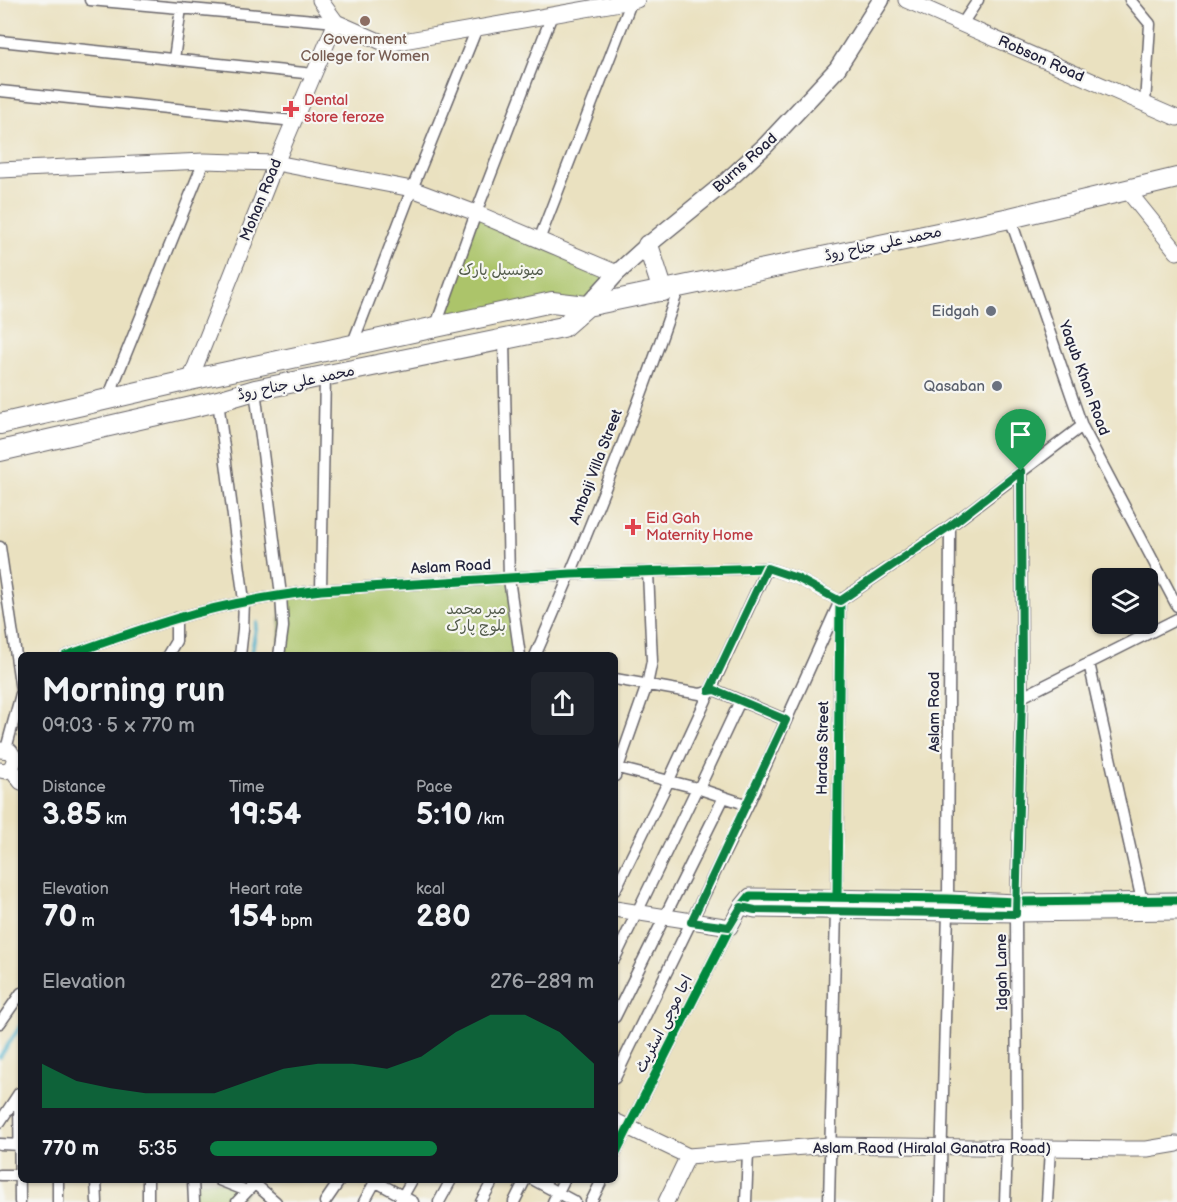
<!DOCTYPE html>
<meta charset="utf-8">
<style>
:root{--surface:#171b24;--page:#20242c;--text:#f1f3f6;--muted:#9ea1a6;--accent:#0b8043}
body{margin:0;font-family:"Balsamiq Sans","Playpen Sans Arabic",sans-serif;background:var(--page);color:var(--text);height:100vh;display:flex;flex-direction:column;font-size:22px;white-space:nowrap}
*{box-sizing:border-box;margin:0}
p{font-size:20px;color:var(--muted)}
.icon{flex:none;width:33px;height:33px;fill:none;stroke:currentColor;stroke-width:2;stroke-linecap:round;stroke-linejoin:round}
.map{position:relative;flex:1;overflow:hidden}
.sheet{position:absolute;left:18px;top:652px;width:600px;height:531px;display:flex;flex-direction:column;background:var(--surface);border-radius:9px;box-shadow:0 2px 4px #0004}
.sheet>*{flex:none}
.tools{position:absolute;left:1092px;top:568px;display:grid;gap:12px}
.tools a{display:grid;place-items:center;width:66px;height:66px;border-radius:9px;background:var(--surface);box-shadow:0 2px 4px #0004;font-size:30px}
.pin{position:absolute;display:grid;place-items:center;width:51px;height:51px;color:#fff;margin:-62px -26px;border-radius:50% 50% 50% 0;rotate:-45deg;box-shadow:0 0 6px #0007}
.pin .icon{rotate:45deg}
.round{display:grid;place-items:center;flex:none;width:63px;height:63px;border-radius:9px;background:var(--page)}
.overview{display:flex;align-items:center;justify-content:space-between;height:102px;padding:0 24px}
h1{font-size:33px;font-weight:700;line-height:45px}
.stats{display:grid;grid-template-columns:repeat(3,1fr);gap:9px;height:102px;padding:6px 24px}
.stats div{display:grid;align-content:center}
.stats b{font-size:30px;font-weight:700}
.stats small{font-size:16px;font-weight:400}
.stats p{font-size:16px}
.chart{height:168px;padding:12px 24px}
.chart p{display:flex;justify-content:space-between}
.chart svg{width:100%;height:108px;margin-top:6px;fill:var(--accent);opacity:.7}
ul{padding:0 24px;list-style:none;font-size:20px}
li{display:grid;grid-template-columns:96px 72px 1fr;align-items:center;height:45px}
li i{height:15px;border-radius:8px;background:var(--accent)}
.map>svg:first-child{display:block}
.green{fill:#acc46a;stroke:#677352;stroke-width:1.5}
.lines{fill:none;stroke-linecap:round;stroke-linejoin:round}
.stream{stroke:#4aaec9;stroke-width:4}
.street-casing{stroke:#68656a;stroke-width:13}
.secondary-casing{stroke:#68656a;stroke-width:17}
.primary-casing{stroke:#68656a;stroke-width:19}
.highway-casing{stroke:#68656a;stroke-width:22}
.street{stroke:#fff;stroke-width:10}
.secondary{stroke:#fff;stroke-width:15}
.primary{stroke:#fff;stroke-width:16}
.highway{stroke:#fff;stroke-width:20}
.cycleway-casing{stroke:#f6f6f2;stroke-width:13}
.cycleway{stroke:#00873e;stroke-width:9}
.route-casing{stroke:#fff;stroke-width:12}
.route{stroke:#0b8043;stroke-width:8}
.education-dot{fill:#8d6e63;stroke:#f6f6f2;stroke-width:2}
.health-dot{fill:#e0444e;stroke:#f6f6f2;stroke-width:2}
.worship-dot{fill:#6b7280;stroke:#f6f6f2;stroke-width:2}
.labels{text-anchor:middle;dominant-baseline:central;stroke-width:4.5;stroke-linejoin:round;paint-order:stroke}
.education-label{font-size:15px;fill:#785e54;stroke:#f6f6f2}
.street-label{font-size:15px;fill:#22223b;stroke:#f6f6f2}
.health-label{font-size:15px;fill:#be3a42;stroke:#f6f6f2;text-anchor:start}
.park-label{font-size:15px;fill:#525b4b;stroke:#f6f6f2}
.worship-label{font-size:15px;fill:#5b616d;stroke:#f6f6f2;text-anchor:end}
</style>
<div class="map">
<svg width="1177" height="1202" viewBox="0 0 1177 1202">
<rect width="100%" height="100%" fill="#f6f6f2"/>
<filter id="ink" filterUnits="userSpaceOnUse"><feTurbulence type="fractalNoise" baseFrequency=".0167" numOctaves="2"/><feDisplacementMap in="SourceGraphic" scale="12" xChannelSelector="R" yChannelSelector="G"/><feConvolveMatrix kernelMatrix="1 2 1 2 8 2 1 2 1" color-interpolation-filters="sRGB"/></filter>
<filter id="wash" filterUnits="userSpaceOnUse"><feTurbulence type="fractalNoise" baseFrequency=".008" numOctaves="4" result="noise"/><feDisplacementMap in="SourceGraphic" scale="24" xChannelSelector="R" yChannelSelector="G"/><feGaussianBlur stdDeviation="1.35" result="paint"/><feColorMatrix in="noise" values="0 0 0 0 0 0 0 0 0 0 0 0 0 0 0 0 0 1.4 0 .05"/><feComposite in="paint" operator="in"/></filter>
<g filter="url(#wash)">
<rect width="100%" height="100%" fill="#eae1c0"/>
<path class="green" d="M476,213L617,273L587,306L435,328Z
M509,579L520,655L279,656L281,595Z
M193,1181H219L247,1191L237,1202H194Z"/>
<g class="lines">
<path class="stream" d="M251,656L257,623
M0,1057L21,1025"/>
</g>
</g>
<g filter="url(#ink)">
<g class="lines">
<defs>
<path id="street" d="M90,0L336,22
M1130,0L1150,24L1145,104
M962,24L978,0
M0,41L314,74
M174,59L181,8
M0,91L294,121
M1010,218L1082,426L1177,606
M539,240L632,0
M435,328L476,213L552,15
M504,340L509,579L520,656
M352,345L412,189L477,28
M255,390L281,595L283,627L279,656
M108,398L204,161
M218,401L244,601L243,629L240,656
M0,547L21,690
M321,590L325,376
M65,656C102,643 138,630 175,619C223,604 272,596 321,590L571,574L767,568L797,578L840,601L837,896
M167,656L176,641V618
M535,656C588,535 637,412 679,287
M1089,663L1142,901
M615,679L700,694L715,690L786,720
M1022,697L1177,619
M6,749L21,694
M618,768L697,788L748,805
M615,776L647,685L652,661L648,572
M615,890L669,780L767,568
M948,899L950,526
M615,958L697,788L701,784L740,701
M615,1017L724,797
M0,1023L21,993
M615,1078L748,805L840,601L950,526L1082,426
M19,1093L20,1202
M0,1122L19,1093
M0,1144L21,1145
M1017,1148L1016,914L1022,697L1021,471
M615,1154L730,927
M0,1175H19
M58,1180V1202
M96,1180L97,1202
M148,1180V1202
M193,1180L194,1202
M219,1180L247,1191
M373,1180L413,1202
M534,1180L575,1202
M255,1184L276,1202
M400,1201L412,1180
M237,1202L258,1180
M325,1202L340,1180
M364,1202L376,1180
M439,1202L451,1180
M481,1202L493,1180
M514,1202L525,1180
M553,1202L564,1180
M591,1202L602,1180
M746,1202L748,1152
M829,1202L836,910
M940,1202L948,912
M1005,1202L1007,1148
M1047,1202L1050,1149"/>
<path id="secondary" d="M320,0L336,22L386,44L637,0
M906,0L1177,118
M0,170L204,161L276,163L412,189L476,213L617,273
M1127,190L1177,252
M190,380L276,163L336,22
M0,750L10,751L15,759L11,768L5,771L0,770
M11,768L21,782
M741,907L755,910L1016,914L1177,912
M615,909L730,927L741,907L750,896L948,899L1017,902L1177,900
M615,1121L688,1156
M688,1156L831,1145L1125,1149H1147L1177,1144
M666,1202L688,1156"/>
<path id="primary" d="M587,306L617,273L648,245L728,180L766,145L837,69L881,0"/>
<path id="highway" d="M648,245L663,291
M0,424L190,380L552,302L587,306L1010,218L1177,178
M0,451L218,401L255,390L563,327L587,306"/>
</defs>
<use href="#street" class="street-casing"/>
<use href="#secondary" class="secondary-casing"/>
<use href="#primary" class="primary-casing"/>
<use href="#highway" class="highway-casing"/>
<use href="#street" class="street"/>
<use href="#secondary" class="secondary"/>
<use href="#primary" class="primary"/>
<use href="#highway" class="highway"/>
<defs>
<path id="cycleway" d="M65,656C102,643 138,630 175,619C223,604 272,596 321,590L571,574L767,568L797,578L840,601L837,896
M615,1154L730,927L741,907L750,896L948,899L1017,902L1177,900"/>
</defs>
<use href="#cycleway" class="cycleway-casing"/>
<use href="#cycleway" class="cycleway"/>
</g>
</g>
<g class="lines" filter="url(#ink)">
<defs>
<path id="route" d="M1021,471L1022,697L1016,914L755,910L741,907L729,927L691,922L786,720L715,690L709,691L767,568L797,578L840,601L950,526Z"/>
</defs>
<use href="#route" class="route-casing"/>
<use href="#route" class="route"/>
</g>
<circle class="education-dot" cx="365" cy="21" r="6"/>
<g class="health-dot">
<path d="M288 100h6v6h6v6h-6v6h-6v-6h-6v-6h6z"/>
<path d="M630 518h6v6h6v6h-6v6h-6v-6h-6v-6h6z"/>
</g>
<g class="worship-dot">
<circle cx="991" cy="311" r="6"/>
<circle cx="997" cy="386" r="6"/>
</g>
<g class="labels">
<g class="education-label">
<text x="365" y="39">Government<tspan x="365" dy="17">College for Women</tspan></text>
</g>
<g class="street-label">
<text transform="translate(1041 59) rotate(24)">Robson Road</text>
<text transform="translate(745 163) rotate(-42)">Burns Road</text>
<text transform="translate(261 200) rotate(-68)">Mohan Road</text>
<text transform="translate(883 244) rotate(-12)">محمد علی جناح روڈ</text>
<text transform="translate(1084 378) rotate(70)">Yaqub Khan Road</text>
<text transform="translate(296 383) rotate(-12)">محمد علی جناح روڈ</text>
<text transform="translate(596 467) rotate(-69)">Ambaji Villa Street</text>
<text transform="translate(451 567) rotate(-3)">Aslam Road</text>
<text transform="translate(934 712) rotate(-90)">Aslam Road</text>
<text transform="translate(823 748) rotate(-89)">Hardas Street</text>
<text transform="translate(1002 972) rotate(-91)">Idgah Lane</text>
<text transform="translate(664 1024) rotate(-63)">اجا موجی اسٹریٹ</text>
<text x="932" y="1148">Aslam Raod (Hiralal Ganatra Road)</text>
</g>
<g class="health-label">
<text x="304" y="100">Dental<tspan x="304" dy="17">store feroze</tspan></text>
<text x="646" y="518">Eid Gah<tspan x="646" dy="17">Maternity Home</tspan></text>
</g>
<g class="park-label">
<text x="501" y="270">میونسپل پارک</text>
<text x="476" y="609">میر محمد<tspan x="476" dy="17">بلوچ پارک</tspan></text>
</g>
<g class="worship-label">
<text x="979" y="311">Eidgah</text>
<text x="985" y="386">Qasaban</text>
</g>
</g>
</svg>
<div class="tools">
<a><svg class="icon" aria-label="layers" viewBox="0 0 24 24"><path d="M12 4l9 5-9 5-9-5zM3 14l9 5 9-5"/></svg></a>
</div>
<div class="pin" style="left:1021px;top:471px;background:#1e9e55"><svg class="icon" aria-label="arrive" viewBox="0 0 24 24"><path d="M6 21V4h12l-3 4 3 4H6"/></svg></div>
<section class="sheet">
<div class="overview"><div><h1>Morning run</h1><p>09:03 · 5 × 770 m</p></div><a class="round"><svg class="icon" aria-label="share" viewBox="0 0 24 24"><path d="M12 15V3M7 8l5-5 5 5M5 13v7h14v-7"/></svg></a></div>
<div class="stats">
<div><p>Distance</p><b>3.85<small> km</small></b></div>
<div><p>Time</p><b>19:54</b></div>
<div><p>Pace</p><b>5:10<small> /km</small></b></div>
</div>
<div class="stats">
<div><p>Elevation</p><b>70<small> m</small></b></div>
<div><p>Heart rate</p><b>154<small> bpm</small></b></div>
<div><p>kcal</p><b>280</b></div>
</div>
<div class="chart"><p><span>Elevation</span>276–289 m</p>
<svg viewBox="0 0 160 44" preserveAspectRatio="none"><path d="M0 44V26L10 33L20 36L30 38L40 38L50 38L60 33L70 28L80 26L90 26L100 28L110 23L120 13L130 6L140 6L150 13L160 26V44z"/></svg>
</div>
<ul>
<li><b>770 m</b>5:35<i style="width:59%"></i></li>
</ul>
</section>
</div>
